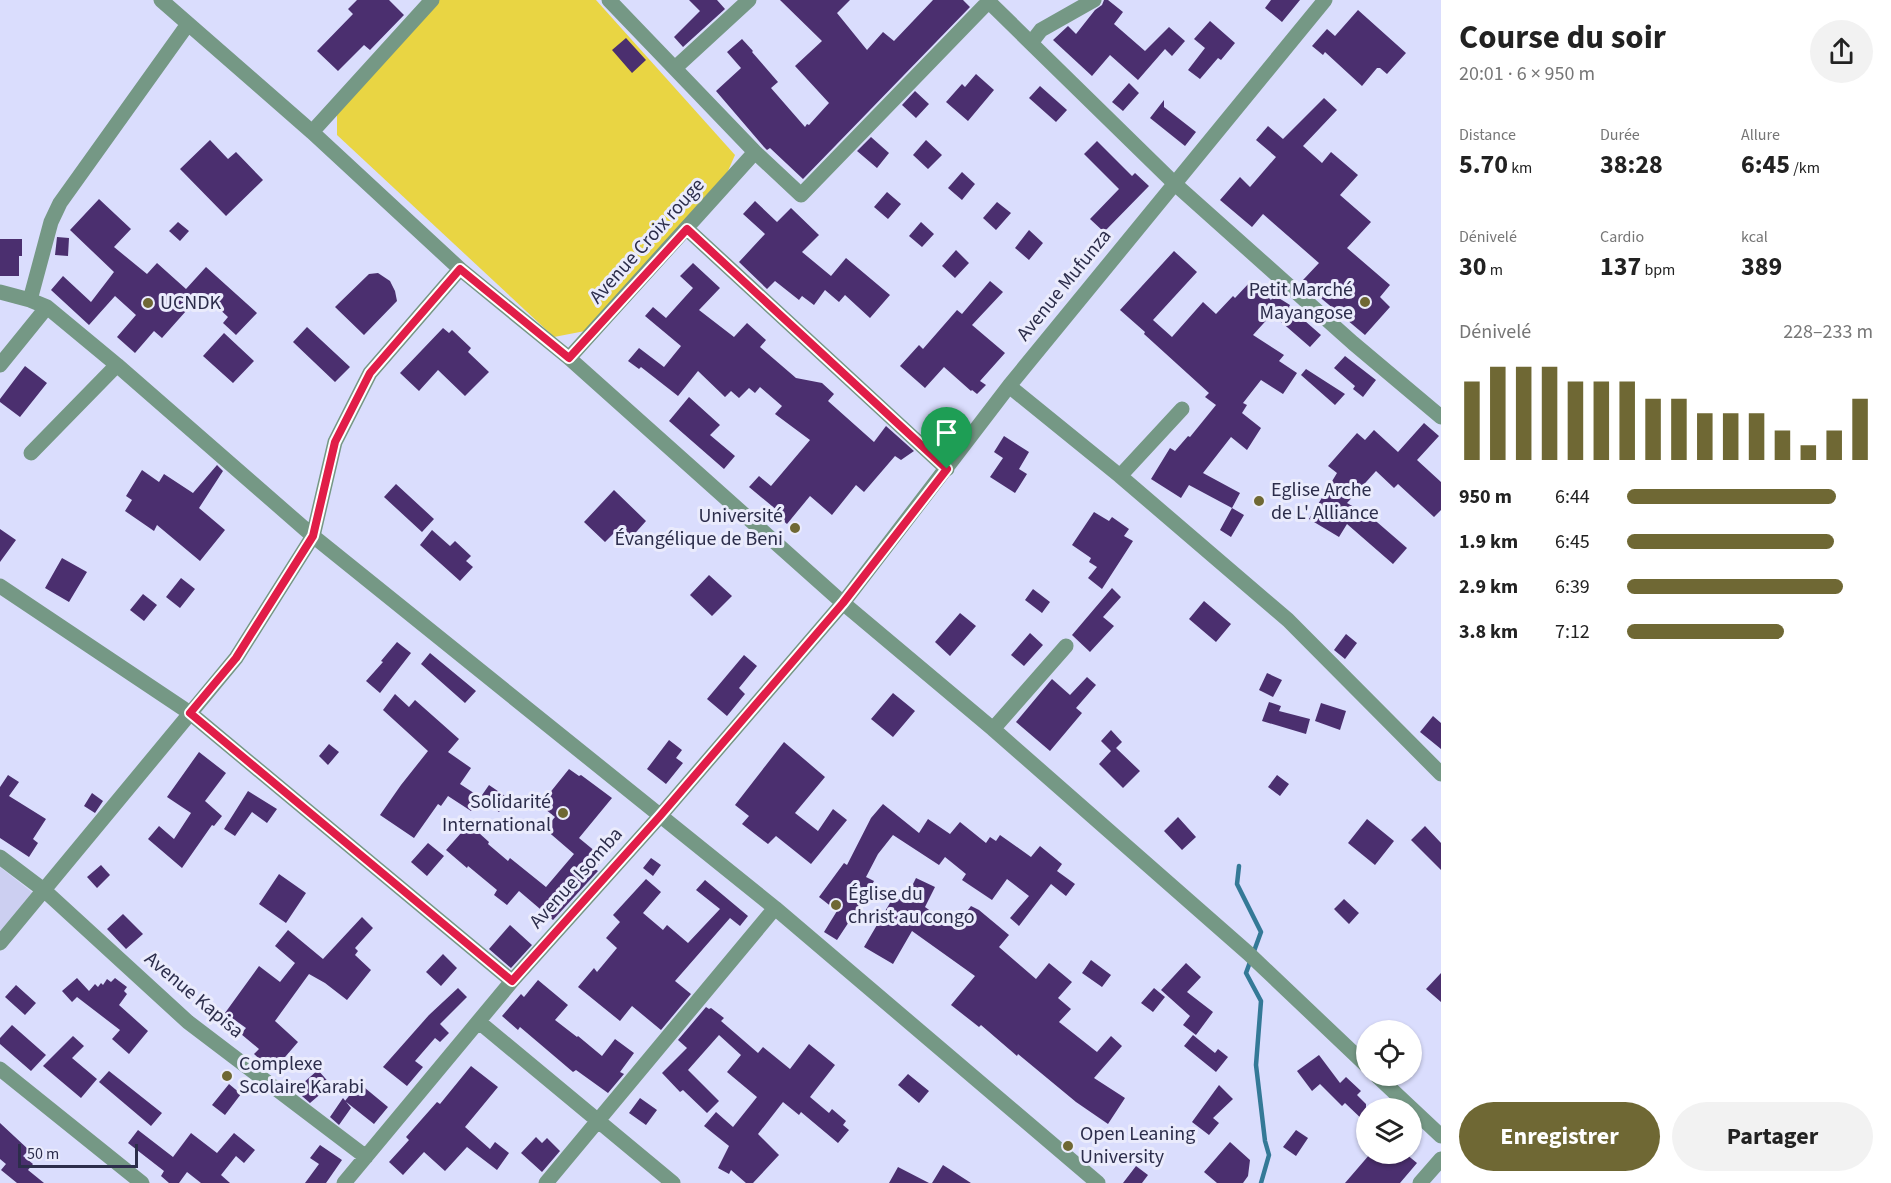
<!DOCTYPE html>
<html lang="fr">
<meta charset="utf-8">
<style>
:root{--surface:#fff;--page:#f2f2f2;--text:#222;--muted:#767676;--accent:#6f6834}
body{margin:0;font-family:"Source Sans 3",sans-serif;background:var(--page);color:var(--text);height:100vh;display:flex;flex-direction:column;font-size:22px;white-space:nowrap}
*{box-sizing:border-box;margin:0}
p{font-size:20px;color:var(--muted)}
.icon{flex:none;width:33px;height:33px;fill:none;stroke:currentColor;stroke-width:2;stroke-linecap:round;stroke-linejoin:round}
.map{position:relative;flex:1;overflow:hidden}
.details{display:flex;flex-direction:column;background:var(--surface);width:450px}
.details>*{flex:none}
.tools{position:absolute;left:1356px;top:1020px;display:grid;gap:12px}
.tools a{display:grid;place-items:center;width:66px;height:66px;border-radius:50%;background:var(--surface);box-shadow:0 2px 4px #0004;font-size:30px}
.scale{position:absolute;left:18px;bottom:15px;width:120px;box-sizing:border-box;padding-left:6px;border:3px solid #2c2d4b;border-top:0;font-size:16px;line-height:21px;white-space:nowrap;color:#2c2d4b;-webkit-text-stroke:4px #eaebfc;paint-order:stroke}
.pin{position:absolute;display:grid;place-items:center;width:51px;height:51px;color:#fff;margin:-62px -26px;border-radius:50% 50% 50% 0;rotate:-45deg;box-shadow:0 0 6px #0007}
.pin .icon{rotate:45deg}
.round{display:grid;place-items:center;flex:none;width:63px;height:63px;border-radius:32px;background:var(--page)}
.headline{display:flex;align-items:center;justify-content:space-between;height:102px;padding:0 18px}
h1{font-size:33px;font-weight:700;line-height:45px}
.stats{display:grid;grid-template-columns:repeat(3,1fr);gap:9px;height:102px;padding:6px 18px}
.stats div{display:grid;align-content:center}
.stats b{font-size:26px;font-weight:700}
.stats small{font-size:16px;font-weight:400}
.stats p{font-size:16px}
.chart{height:168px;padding:12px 18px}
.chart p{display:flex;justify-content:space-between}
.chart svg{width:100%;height:108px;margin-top:6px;stroke:var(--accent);stroke-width:6}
.cta{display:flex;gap:12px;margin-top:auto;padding:12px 18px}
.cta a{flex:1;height:69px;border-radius:36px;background:var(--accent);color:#fff;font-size:24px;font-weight:700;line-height:69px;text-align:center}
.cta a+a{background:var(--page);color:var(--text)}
ul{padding:0 18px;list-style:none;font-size:20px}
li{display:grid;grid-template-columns:96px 72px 1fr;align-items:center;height:45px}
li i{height:15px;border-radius:8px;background:var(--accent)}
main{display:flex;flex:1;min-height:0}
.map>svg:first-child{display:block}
.built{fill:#cccff1}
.green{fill:#e9d543}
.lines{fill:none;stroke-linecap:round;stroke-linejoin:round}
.stream{stroke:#347997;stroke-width:4.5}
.building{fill:#4b2f6f}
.minor{stroke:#759885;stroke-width:15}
.route-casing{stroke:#fff;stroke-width:12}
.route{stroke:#e11d48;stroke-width:8}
.poi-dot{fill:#6f6834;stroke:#eaebfc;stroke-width:2}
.labels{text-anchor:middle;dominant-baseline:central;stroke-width:6;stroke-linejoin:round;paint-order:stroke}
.street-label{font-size:20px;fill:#2c2d4b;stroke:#eaebfc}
.poi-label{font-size:20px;fill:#2c2d4b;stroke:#eaebfc;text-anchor:start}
</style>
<main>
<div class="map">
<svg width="1441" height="1183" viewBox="0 0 1441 1183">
<rect width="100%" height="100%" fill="#daddfd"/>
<path class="built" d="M0,867L33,893L0,932Z"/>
<path class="green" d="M436,0H596L735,155L724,180L585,331L554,337L337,135V115Z"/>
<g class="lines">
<path class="stream" d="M1239,866L1237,884L1261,932L1246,973L1261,1001L1256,1065L1265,1141L1269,1155L1261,1183"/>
</g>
<path class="building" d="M357,0H389L404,15L370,50L364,45L338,71L317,51L353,14L348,9Z
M689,0H717L725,9L683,47L674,37L700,11Z
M780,0H850L837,13L867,50L883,32L894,41L933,0H963L970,7L803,179L770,148L767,150L764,147L716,91L740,69L741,68L727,52L742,39L753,51L752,52L778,82L771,88L805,127L807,124L809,125L829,103L795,66L822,41Z
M1104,0H1108L1123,12L1114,24L1145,51L1169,27L1185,41L1172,56L1165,49L1138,80L1110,55L1092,76L1053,40L1068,26L1076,34L1095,10L1102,5Z
M1271,0H1300L1282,22L1265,8Z
M1358,10L1406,53L1387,74L1380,68H1377L1362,86L1325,52L1323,55L1312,46L1327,29L1335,36Z
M1210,21L1235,43L1221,60L1218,58L1200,79L1188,70L1205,48L1194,39Z
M626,38L646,60L632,73L612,50Z
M976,74L994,90L968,121L946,102L962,84L965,87Z
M1129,83L1139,93L1123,111L1112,102Z
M1040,86L1067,110L1056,122L1029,98Z
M915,91L929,104L916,118L902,105Z
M1324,98L1337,110L1303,146L1322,163L1331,152L1358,175L1340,195L1371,222L1347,248L1390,285L1380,297L1390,307L1365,335L1322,299L1303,280L1319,263L1263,214L1252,227L1220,200L1240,177L1250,187L1276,157L1256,140L1268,126L1283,139Z
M1164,100V107L1196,132L1185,146L1150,118Z
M871,137L889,153L877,168L857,151Z
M210,140L228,159L236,152L263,180L226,216L180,169Z
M926,140L942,155L928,169L913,155Z
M1097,141L1132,176L1135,173L1149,186L1104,232L1090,219L1119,189L1084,154Z
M962,172L975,184L962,200L948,188Z
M887,192L901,204L888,219L874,207Z
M99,199L131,229L114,247L147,274L157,263L186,289L206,267L257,313L236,335L223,323L228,317L202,293L162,338L154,331L135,353L117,337L136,315L115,296L89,325L51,290L63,276L91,302L114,272L70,230Z
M755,201L777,222L791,208L819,235L802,252L831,276L846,258L890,295L870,318L845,295L839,302L825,290L814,305L802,296L799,300L775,281L767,289L739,262L765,234L743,214Z
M997,202L1011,213L996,230L983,218Z
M178,222L189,231L180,241L169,231Z
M921,222L934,234L922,247L909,236Z
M1029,230L1043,243L1029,260L1015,248Z
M57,237L69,238L68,256L55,255Z
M0,239H22V256H19V276H0Z
M956,250L969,263L955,278L942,266Z
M1174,251L1197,272L1153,320L1172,337L1203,302L1216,314L1233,296L1235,298L1251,281L1271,300L1274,295L1290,305L1289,307L1321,335L1310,347L1272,314L1253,335L1284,355L1279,361L1297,373L1283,394L1261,380L1243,403L1247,405L1242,413L1261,428L1247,450L1231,437L1203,473L1240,493L1232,508L1189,485L1181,498L1151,479L1170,448L1175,451L1188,436L1190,437L1216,405L1205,397L1209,393L1144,334L1145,332L1120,310Z
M693,263L720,288L699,310L734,337L747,323L766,340L760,347L796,378L822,383L834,394L828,401L874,442L886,426L914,451L901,460L895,456L864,492L856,485L832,515L810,496L787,524L775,514L778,511L749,487L759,476L771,486L810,440L775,414L782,406L760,387L755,393L749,388L739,398L731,391L725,397L698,371L678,396L641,367L639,369L628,361L639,348L664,367L681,346L645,316L653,307L666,318L693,288L680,276Z
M378,273L390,281L395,291L397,301L364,335L335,307L369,274Z
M990,281L1003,292L972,325L1005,353L980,381L986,385L977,394L972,390L971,391L944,367L925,388L900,366L919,345L923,349L957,310L962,314Z
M307,327L350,367L335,382L293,342Z
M443,328L449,333L452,330L471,348L468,352L489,372L465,396L438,370L419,391L400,373Z
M224,333L254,361L233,383L203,356Z
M1345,356L1376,380L1363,397L1353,389L1355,386L1334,368Z
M25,366L47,383L20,417L0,402V399Z
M1306,369L1345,394L1335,405L1301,375Z
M689,397L720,425L710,435L735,456L724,469L669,421Z
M1424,423L1439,436L1417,460L1441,482V510L1434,517L1398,484L1394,488L1376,471L1347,503L1370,516L1407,548L1393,564L1347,524L1339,537L1309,519L1337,473L1328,466L1357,433L1365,440L1374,430L1398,452Z
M1004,436L1029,452L1019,469L1027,474L1015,493L990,477L1003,458L994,452Z
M217,465L223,471L199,508L225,530L200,561L157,525L154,531L125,511L132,500L126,496L142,470L159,482L164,474L193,493Z
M396,484L434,519L422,532L384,497Z
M614,490L646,521L629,540L618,529L605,542L584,522Z
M1232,508L1244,515L1231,537L1220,530Z
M1094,512L1109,521L1112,517L1129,529L1124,536L1133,541L1102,589L1088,578L1097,567L1089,562L1091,558L1072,545Z
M0,529L16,540L0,562Z
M432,530L450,546L455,541L471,556L466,561L473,567L460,581L420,545Z
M62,558L87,572L69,602L45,588Z
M709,575L732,596L712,616L690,595Z
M181,578L195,589L180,608L166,597Z
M1112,588L1121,597L1103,617L1114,626L1090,652L1072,635Z
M1033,589L1050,602L1042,613L1025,600Z
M143,594L157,605L144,621L130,610Z
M1204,601L1231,624L1216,642L1189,619Z
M960,613L976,626L950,656L935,642Z
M1030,633L1043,645L1024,666L1011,655Z
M1346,634L1357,643L1345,659L1334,650Z
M397,642L411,653L380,693L366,681L383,662L381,661Z
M430,653L476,691L465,703L421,664Z
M744,655L757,666L739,688L745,694L727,716L707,699Z
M1267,673L1282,680L1273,697L1259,690Z
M1087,677L1096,685L1076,708L1082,713L1050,751L1016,722L1052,679L1070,695Z
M893,693L915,711L893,737L871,719Z
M395,694L409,707L415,700L459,739L448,752L471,768L460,784L480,797L471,811L448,796L441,806L438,804L414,838L380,815L401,785L428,751L383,710Z
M1269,702L1281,706L1279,711L1310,719L1306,734L1262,721Z
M1321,703L1346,711L1340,730L1315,721Z
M1433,716L1441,723V749L1420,732Z
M1111,730L1122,742L1116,748L1140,771L1123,788L1099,764L1111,751L1101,741Z
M669,740L682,750L676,758L683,763L666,784L647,769Z
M784,742L825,777L795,813L818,831L833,809L847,820L811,864L776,836L768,844L742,824L749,816L735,805Z
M329,744L339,752L328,765L319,756Z
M199,752L226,773L205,801L222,816L214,826L212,825L182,868L148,839L159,826L174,839L191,813L167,797Z
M569,769L579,776L581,775L612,798L579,838L596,852L592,856L600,863L595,869L598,871L553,920L519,891L507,905L494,895L497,890L468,866L467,868L446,850L469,824L489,842L488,844L508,861L510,858L546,887L574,854L545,829L555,817L540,805Z
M8,775L19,782L9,796L46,819L33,839L38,843L29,857L0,838V787Z
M1277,775L1289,784L1280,796L1268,787Z
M489,785L508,798L499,812L480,798Z
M248,791L277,809L267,823L252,812L235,836L224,829Z
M92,793L103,801L95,813L84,806Z
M883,804L919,833L928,819L950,834L960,822L986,843L990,837L996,841L1000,835L1031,857L1040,846L1062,864L1057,871L1075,884L1066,896L1051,884L1019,926L1010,918L1029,896L1007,879L992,900L962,880L966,874L945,857L939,865L893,835L878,854L866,877L874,881L866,896L837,940L824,932L837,911L819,897L844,863L847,865L871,818Z
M1178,817L1196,837L1182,850L1164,831Z
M1367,819L1394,841L1375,865L1348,843Z
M1425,826L1441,843V870L1411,840Z
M428,843L444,856L427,876L411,862Z
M651,858L661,865L653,876L643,868Z
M101,865L110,875L97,888L87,877Z
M279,874L306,893L286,923L259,904Z
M916,878L935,887L925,907L954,928L971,906L979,910L1009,935L999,947L1036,979L1049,963L1072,982L1058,998L1071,1009L1059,1022L1097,1052L1111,1036L1122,1046L1094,1078L1125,1098L1108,1124L1076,1102L1018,1054L1017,1056L981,1025L979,1027L951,1005L975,976L912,931L893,964L864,947L894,896L904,902Z
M646,879L661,892L643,913L663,930L667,925L688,943L720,909L696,890L705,880L748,916L740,926L730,918L675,981L691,994L661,1030L632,1006L620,1021L578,987L594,968L597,972L617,948L606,938L620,922L613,915Z
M1344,899L1359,913L1349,924L1334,909Z
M123,914L143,934L126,949L107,929Z
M362,917L373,928L355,948L358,951L355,955L371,970L347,1000L325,983L309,974L275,1021L298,1042L273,1071L254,1054L259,1049L241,1034L246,1028L225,1013L259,966L280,982L295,963L275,946L288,930L323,959Z
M510,925L532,945L511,968L489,949Z
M443,954L457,968L441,986L426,972Z
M1091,960L1111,975L1102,987L1082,973Z
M1186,963L1201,977L1187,992L1213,1012L1196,1035L1183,1025L1190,1016L1161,990Z
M1441,973V1002L1426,989Z
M77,978L89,991L95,984L98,987L101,983L103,985L107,979L111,982L115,978L127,987L124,991L127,994L119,1005L148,1031L129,1054L112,1039L120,1030L77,997L72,1002L62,991Z
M538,980L568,1005L555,1020L577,1037L578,1036L602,1056L615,1039L634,1053L620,1072L624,1074L608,1093L576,1070L573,1072L520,1027L518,1030L502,1016L521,994L524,997Z
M16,985L36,1003L25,1015L5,997Z
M458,988L467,997L440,1024L449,1033L440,1042L435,1038L415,1061L423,1067L407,1086L383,1067L429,1015Z
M1154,988L1165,997L1153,1012L1141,1003Z
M706,1007L709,1009L711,1008L724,1018L721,1021L758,1053L763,1047L790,1069L809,1044L835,1065L810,1097L829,1113L832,1109L846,1121L843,1125L849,1130L838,1143L801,1112L799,1115L783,1102L758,1134L779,1155L753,1183H746L731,1170L729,1174L718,1168L729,1146L704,1126L716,1112L733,1127L757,1097L727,1072L741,1055L719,1035L688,1070L719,1101L707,1113L683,1090L680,1092L662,1073L687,1048L678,1040Z
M12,1025L46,1055L31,1071L0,1044V1038Z
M1193,1035L1215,1053L1218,1049L1228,1057L1216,1072L1184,1046Z
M73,1036L84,1046L72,1058L97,1079L81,1098L43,1066Z
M1319,1055L1340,1083L1346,1077L1361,1091L1357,1095L1366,1104V1123L1345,1103L1342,1106L1320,1084L1312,1091L1297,1071Z
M471,1066L498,1087L465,1127L490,1149L495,1142L509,1153L497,1170L467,1147L445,1171L424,1152L403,1175L389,1162L409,1140L406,1137L437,1102L440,1104Z
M318,1070L331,1085L310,1103L295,1090Z
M109,1071L162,1113L151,1126L99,1082Z
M908,1074L929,1091L919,1103L898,1085Z
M359,1083L388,1107L374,1124L345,1101Z
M229,1084L241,1094L225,1115L212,1105Z
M1219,1085L1233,1099L1213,1118L1219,1123L1209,1135L1192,1122Z
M343,1098L351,1108L339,1125L330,1117Z
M640,1098L657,1110L646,1125L629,1113Z
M0,1123L29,1150L23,1156L33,1164L28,1170L44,1183H17L1,1170L6,1164L0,1159Z
M138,1130L173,1157L191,1133L217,1153L234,1133L255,1150L244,1163L236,1156L221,1175L230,1183H201L187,1172L179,1183H169L161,1176L164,1171L128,1143Z
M1296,1130L1308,1138L1296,1156L1283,1147Z
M536,1137L542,1143L547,1138L560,1151L542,1172L521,1153Z
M1230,1142L1250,1160L1248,1176L1243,1183H1217L1204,1172Z
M320,1145L342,1160L326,1183H305L319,1164L310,1158Z
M1370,1154H1406L1417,1163L1400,1183H1345Z
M943,1165L971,1183H932Z
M1136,1166L1148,1175L1142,1183H1123Z
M898,1167L929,1183H889Z"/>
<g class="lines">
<path class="minor" d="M161,0L312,132L460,269L569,358L843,603L993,729L1248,953L1366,1065
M609,0L755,152L801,195L989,1
M987,0L1175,184L1353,343L1441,417
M1031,43L1041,30L1094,0
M675,68L749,0
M312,132L432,0
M687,229L947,469
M0,292L30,300L47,307L117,365L313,536L775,908L1098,1183
M30,300L51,222L60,203L188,24
M569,358L755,152
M0,365L47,307
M1009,386L1120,476L1288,620L1441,774
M31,453L117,365
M1120,476L1182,409
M0,586L190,713L512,981
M993,729L1066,646
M0,857L45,891L188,1022L366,1157
M0,943L236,658L313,536L335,442L370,373L460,269
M479,1022L673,1183
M0,1069L142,1183
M1377,1076L1441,1136
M344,1183L512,981L660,816L843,603L1009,386L1325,0
M546,1183L775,908
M1420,1183L1441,1159"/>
</g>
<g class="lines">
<defs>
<path id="route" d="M687,229L947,469L843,603L660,816L512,981L190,713L236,658L313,536L335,442L370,373L460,269L569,358Z"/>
</defs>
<use href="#route" class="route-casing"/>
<use href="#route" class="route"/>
</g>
<g class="poi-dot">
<circle cx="1365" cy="302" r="6"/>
<circle cx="148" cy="303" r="6"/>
<circle cx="1259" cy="501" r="6"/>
<circle cx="795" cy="528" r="6"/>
<circle cx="563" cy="813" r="6"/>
<circle cx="836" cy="905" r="6"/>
<circle cx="227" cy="1076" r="6"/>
<circle cx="1068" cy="1146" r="6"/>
</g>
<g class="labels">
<g class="street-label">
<text transform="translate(647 241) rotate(-48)">Avenue Croix rouge</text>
<text transform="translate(1064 285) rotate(-51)">Avenue Mufunza</text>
<text transform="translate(576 878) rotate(-48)">Avenue Isomba</text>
<text transform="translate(194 995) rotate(40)">Avenue Kapisa</text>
</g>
<g class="poi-label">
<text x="1353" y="290" text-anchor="end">Petit Marché<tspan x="1353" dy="23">Mayangose</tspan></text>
<text x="160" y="303">UCNDK</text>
<text x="1271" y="490">Eglise Arche<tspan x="1271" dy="23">de L' Alliance</tspan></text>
<text x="783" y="516" text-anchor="end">Université<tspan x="783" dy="23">Évangélique de Beni</tspan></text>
<text x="551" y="802" text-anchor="end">Solidarité<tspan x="551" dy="23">International</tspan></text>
<text x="848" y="894">Église du<tspan x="848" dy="23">christ au congo</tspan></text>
<text x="239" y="1064">Complexe<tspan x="239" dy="23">Scolaire Karabi</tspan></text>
<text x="1080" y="1134">Open Leaning<tspan x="1080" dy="23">University</tspan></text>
</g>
</g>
</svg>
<div class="tools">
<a><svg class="icon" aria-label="locate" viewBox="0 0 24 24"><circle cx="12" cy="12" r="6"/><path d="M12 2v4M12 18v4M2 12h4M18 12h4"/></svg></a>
<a><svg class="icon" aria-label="layers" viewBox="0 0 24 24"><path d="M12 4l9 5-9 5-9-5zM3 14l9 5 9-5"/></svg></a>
</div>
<div class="scale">50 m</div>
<div class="pin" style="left:947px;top:469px;background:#1e9e55"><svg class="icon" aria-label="arrive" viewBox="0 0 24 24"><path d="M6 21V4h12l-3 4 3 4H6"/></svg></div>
</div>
<section class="details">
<div class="headline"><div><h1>Course du soir</h1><p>20:01 · 6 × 950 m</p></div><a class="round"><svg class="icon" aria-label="share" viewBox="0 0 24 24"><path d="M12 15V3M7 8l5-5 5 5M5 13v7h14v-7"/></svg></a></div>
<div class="stats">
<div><p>Distance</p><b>5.70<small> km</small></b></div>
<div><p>Durée</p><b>38:28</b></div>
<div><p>Allure</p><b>6:45<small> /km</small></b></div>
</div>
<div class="stats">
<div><p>Dénivelé</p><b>30<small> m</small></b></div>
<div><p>Cardio</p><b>137<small> bpm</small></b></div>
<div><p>kcal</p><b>389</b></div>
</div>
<div class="chart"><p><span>Dénivelé</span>228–233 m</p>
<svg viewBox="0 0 160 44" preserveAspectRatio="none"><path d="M5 44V12M15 44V6M25 44V6M35 44V6M45 44V12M55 44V12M65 44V12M75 44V19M85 44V19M95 44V25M105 44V25M115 44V25M125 44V32M135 44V38M145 44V32M155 44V19"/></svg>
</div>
<ul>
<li><b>950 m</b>6:44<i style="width:85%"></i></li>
<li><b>1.9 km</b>6:45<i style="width:84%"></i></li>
<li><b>2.9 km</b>6:39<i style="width:88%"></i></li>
<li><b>3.8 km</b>7:12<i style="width:64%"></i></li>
</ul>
<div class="cta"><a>Enregistrer</a><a>Partager</a></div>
</section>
</main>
